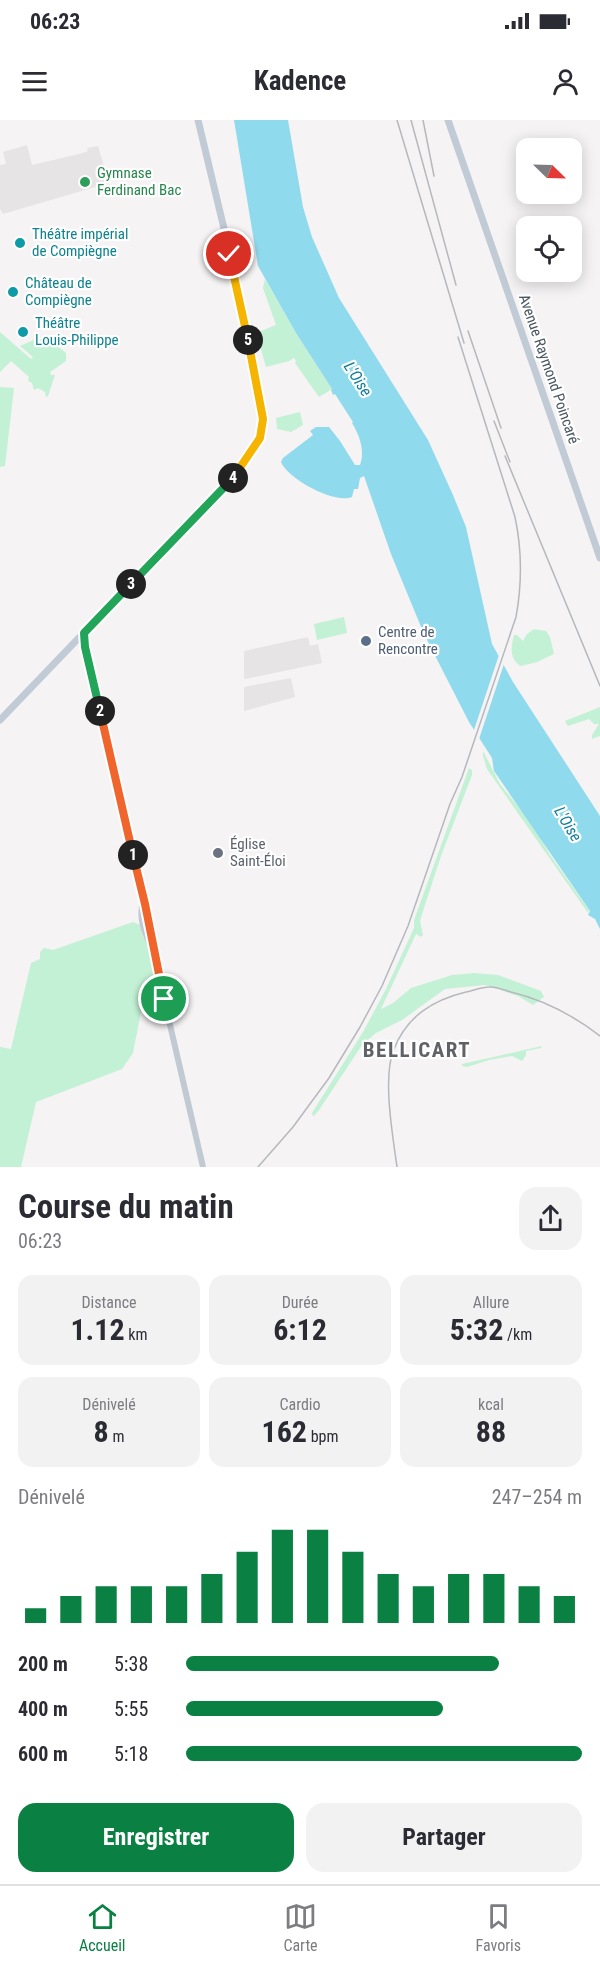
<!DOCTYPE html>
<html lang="fr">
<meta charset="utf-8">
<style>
:root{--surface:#fff;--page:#f2f2f3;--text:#2b2b33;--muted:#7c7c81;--line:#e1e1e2;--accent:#0b8043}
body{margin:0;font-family:"Roboto Condensed",sans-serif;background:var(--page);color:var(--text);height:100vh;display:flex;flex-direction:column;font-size:22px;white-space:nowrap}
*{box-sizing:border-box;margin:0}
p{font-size:20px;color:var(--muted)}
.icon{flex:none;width:33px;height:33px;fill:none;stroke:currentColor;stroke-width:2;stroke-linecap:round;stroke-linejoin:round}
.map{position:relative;height:1047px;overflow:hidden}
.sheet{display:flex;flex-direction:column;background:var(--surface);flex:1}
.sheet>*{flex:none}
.needle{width:39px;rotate:113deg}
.tools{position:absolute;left:516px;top:18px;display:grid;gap:12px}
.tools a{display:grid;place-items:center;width:66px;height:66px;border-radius:12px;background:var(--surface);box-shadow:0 3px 15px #0003;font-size:30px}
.pin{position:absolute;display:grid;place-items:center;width:51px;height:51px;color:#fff;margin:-26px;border:3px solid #fff;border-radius:50%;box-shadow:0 2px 6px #0007}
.km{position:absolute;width:30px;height:30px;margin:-15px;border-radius:50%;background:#222;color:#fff;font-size:16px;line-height:30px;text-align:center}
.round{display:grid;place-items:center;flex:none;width:63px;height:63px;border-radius:18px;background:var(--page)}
.head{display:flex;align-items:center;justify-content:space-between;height:102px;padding:0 18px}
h1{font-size:33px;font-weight:700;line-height:45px}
.metrics{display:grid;grid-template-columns:repeat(3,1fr);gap:9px;height:102px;padding:6px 18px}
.metrics div{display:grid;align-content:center;border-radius:15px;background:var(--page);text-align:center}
.metrics b{font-size:30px;font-weight:700}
.metrics small{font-size:16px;font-weight:400}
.metrics p{font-size:16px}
.chart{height:168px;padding:12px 18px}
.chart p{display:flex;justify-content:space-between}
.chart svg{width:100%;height:108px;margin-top:6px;stroke:var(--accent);stroke-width:6}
.cta{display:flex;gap:12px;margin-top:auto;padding:12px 18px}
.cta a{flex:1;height:69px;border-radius:18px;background:var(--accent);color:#fff;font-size:24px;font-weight:700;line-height:69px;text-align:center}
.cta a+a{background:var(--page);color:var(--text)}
ul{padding:0 18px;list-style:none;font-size:20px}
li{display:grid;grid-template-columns:96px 72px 1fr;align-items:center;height:45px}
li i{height:15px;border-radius:8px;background:var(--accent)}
.status{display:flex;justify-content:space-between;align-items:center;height:42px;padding:0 30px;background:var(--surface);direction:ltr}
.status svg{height:16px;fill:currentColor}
header{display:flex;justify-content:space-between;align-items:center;height:78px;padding:0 18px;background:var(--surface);font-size:27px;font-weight:700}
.dock{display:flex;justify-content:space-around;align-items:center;height:84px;border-top:2px solid var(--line);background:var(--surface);font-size:16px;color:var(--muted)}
.dock a{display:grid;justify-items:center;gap:3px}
.dock .current{color:var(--accent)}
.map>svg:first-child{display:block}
.education{fill:#e6e4e5}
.green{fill:#c3f1d5}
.water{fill:#90daee}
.pier{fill:#f5f3f3}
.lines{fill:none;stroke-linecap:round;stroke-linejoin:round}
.tertiary{stroke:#c1cad2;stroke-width:6}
.secondary{stroke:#c1cbd6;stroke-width:7}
.rail{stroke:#b5b8bd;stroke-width:1.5}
.split-1-casing{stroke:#fff;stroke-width:12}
.split-2-casing{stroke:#fff;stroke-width:12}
.split-3-casing{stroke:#fff;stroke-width:12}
.split-4-casing{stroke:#fff;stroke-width:12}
.split-5-casing{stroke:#fff;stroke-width:12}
.split-6-casing{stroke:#fff;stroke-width:12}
.split-1{stroke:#f0652b;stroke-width:8}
.split-2{stroke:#f0652b;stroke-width:8}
.split-3{stroke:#22a559;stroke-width:8}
.split-4{stroke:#22a559;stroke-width:8}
.split-5{stroke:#f5b400;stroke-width:8}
.split-6{stroke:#f5b400;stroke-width:8}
.leisure-dot{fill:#2e9e5b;stroke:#fff;stroke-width:2}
.culture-dot{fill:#0f9aa8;stroke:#fff;stroke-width:2}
.service-dot{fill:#5c6f8a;stroke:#fff;stroke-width:2}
.worship-dot{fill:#6b7280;stroke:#fff;stroke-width:2}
.labels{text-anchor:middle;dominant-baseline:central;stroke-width:4.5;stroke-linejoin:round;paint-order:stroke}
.leisure-label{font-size:15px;fill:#27864d;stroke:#fff;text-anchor:start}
.culture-label{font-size:15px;fill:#0d838f;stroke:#fff;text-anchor:start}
.street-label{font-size:15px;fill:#4a5661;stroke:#fff}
.service-label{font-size:15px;fill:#4e5e75;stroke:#fff;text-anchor:start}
.worship-label{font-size:15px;fill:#5b616d;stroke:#fff;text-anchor:start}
.water-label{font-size:16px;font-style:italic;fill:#0c7c9b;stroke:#fff}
.district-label{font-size:21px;font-weight:bold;letter-spacing:1.5px;fill:#5f6368;stroke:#fff}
</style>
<div class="status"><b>06:23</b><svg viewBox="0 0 49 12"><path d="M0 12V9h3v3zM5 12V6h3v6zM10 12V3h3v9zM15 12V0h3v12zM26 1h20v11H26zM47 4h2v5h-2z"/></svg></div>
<header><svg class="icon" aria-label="menu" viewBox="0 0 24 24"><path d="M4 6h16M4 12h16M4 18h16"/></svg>Kadence<svg class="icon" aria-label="person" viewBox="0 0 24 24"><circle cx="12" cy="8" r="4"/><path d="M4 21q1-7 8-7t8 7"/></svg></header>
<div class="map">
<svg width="600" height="1047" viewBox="0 0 600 1047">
<rect width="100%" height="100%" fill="#f5f3f3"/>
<path class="education" d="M27,25L32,45L79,34L88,31L87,28L98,26L109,63L3,94L0,89V45L6,44L3,32Z
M308,517L310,526L318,524L322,543L245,559L244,558V531Z
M291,558L295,577L244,591V567Z"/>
<path class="green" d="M265,159L296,213L332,269L319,277L295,243L296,241L294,238L289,241L266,247L257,215L261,211L276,205L263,168Z
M0,212L31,239L33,237L20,226L38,218L44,221L46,217L66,233V241L50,252L51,255H55L48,276L46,277L45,272L38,268L34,270L32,263L28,261L29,257L11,241L0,252Z
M0,267L14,268L5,346L0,347Z
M300,292L303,305L291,312L277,309L276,298Z
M344,497L347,513L317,520L314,504Z
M534,509L546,511L550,517L554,534L537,542L521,546C509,539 511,527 514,515H517L523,521L527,514Z
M600,587V616L592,619V615L599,604H594L589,599L568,606L565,601Z
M483,631L500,664L533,705L550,735L589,790L588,793L487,649L483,636Z
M469,648L472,650V655L441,736L422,794L420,801L423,815L421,817L416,814L381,889L393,883L411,868L452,855L474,853L498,855L541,871L544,877L533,885L518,876L485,865L445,869L402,900L376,913L362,925L319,990L314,996H313L312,993L317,985L363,912L385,871L414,808V800Z
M133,802L140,805L143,817L147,821L158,874L149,880L142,887L133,933L122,949L36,982L21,1047H0V927L11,929L31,843L40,839V832L44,828L53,830Z
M542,926L541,928L526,931V935L522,941L512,936L489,940L467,947L462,946V944Z"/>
<path class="water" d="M234,0H288L303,87L312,117L339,178L428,320L453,375L466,407L492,524L513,562L600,696V809L595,799L588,795L590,791L494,651L492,638L469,602L424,514L391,434L364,356L360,358L358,369H354L352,377C334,384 288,359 281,342L283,338L313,315L310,311L316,307H329L340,321L355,345H360C365,331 360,316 352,303L353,302L335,274L333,275L331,270L332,269L296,213L258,146Z"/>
<path class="pier" d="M500,532L505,541L478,622L473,613Z"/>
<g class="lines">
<path class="tertiary" d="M84,513L85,527L145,785L164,879L203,1047
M143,782C139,795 143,811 150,823"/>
<path class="secondary" d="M448,0L600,438
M0,600L237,353C253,330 265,316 262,287L227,121L198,0"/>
<path class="rail" d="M397,0L464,223
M411,0L456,165
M423,0L434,56
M468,211L501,308
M494,301L510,342
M505,336L600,566
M258,1047L293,1007L329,958L360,907L382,866L408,806L450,684L462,657L516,497C522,464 522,430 515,397L458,217
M397,1047C393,1017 382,957 394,929C407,896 433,880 466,872C473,871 481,867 489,867C495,866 504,870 511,872C544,880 573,895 600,916"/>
</g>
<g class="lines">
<defs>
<path id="split-1" d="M133,735L145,784L164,879"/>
<path id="split-2" d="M100,591L133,735"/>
<path id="split-3" d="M100,591L85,527L84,513L131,464"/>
<path id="split-4" d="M131,464L233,358"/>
<path id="split-5" d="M233,358L260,318L263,299L248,220"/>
<path id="split-6" d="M229,134L248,220"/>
</defs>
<use href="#split-1" class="split-1-casing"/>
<use href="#split-2" class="split-2-casing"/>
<use href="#split-3" class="split-3-casing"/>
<use href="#split-4" class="split-4-casing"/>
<use href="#split-5" class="split-5-casing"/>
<use href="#split-6" class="split-6-casing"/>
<use href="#split-1" class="split-1"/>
<use href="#split-2" class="split-2"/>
<use href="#split-3" class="split-3"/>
<use href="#split-4" class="split-4"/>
<use href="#split-5" class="split-5"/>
<use href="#split-6" class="split-6"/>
</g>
<circle class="leisure-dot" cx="85" cy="62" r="6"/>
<g class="culture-dot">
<circle cx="20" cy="123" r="6"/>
<circle cx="13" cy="172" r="6"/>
<circle cx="23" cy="212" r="6"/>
</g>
<circle class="service-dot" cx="366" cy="521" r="6"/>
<circle class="worship-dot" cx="218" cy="733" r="6"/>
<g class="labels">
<g class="leisure-label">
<text x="97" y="53">Gymnase<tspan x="97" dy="17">Ferdinand Bac</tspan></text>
</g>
<g class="culture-label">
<text x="32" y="114">Théâtre impérial<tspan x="32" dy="17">de Compiègne</tspan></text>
<text x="25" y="163">Château de<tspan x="25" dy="17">Compiègne</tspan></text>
<text x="35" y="203">Théâtre<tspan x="35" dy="17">Louis-Philippe</tspan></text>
</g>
<g class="street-label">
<text transform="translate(549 249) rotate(71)">Avenue Raymond Poincaré</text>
</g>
<g class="service-label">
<text x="378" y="512">Centre de<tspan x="378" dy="17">Rencontre</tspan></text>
</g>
<g class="worship-label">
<text x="230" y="724">Église<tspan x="230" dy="17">Saint-Éloi</tspan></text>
</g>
<g class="water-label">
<text transform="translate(358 259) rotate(57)">L'Oise</text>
<text transform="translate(568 704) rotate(59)">L'Oise</text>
</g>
<g class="district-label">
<text x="417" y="930">BELLICART</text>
</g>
</g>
</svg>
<div class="tools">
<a><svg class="needle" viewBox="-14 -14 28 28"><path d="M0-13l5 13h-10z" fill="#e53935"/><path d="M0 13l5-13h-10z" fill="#7c7c81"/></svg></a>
<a><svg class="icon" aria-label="locate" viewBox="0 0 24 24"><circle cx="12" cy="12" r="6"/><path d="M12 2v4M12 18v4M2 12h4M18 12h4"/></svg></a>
</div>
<div class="pin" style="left:164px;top:879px;background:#1e9e55"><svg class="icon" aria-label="arrive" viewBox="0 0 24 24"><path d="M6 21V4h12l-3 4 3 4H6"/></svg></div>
<div class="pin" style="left:229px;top:134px;background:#d93025"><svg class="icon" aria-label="check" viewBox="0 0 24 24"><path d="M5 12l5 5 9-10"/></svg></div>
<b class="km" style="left:133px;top:735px">1</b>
<b class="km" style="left:100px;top:591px">2</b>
<b class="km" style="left:131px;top:464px">3</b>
<b class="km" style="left:233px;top:358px">4</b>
<b class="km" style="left:248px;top:220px">5</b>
</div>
<section class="sheet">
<div class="head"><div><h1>Course du matin</h1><p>06:23</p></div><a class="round"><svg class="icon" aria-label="share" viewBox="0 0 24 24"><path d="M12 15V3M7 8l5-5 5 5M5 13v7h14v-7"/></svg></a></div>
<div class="metrics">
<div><p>Distance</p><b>1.12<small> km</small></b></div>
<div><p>Durée</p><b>6:12</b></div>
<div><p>Allure</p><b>5:32<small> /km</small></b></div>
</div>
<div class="metrics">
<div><p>Dénivelé</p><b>8<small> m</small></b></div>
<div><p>Cardio</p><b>162<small> bpm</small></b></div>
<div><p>kcal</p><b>88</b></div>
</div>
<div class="chart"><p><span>Dénivelé</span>247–254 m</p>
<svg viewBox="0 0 160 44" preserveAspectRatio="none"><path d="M5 44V38M15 44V33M25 44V29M35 44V29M45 44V29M55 44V24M65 44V15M75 44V6M85 44V6M95 44V15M105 44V24M115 44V29M125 44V24M135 44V24M145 44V29M155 44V33"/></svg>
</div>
<ul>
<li><b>200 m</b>5:38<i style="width:79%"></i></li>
<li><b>400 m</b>5:55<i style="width:65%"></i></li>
<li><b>600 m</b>5:18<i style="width:100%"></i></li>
</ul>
<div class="cta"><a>Enregistrer</a><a>Partager</a></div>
</section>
<nav class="dock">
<a class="current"><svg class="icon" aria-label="home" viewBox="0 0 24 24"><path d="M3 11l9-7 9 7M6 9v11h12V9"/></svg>Accueil</a>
<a><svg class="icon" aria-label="map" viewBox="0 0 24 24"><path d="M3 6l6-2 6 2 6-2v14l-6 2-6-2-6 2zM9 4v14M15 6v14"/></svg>Carte</a>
<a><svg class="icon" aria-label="saved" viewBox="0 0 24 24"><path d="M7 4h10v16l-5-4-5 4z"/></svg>Favoris</a>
</nav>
